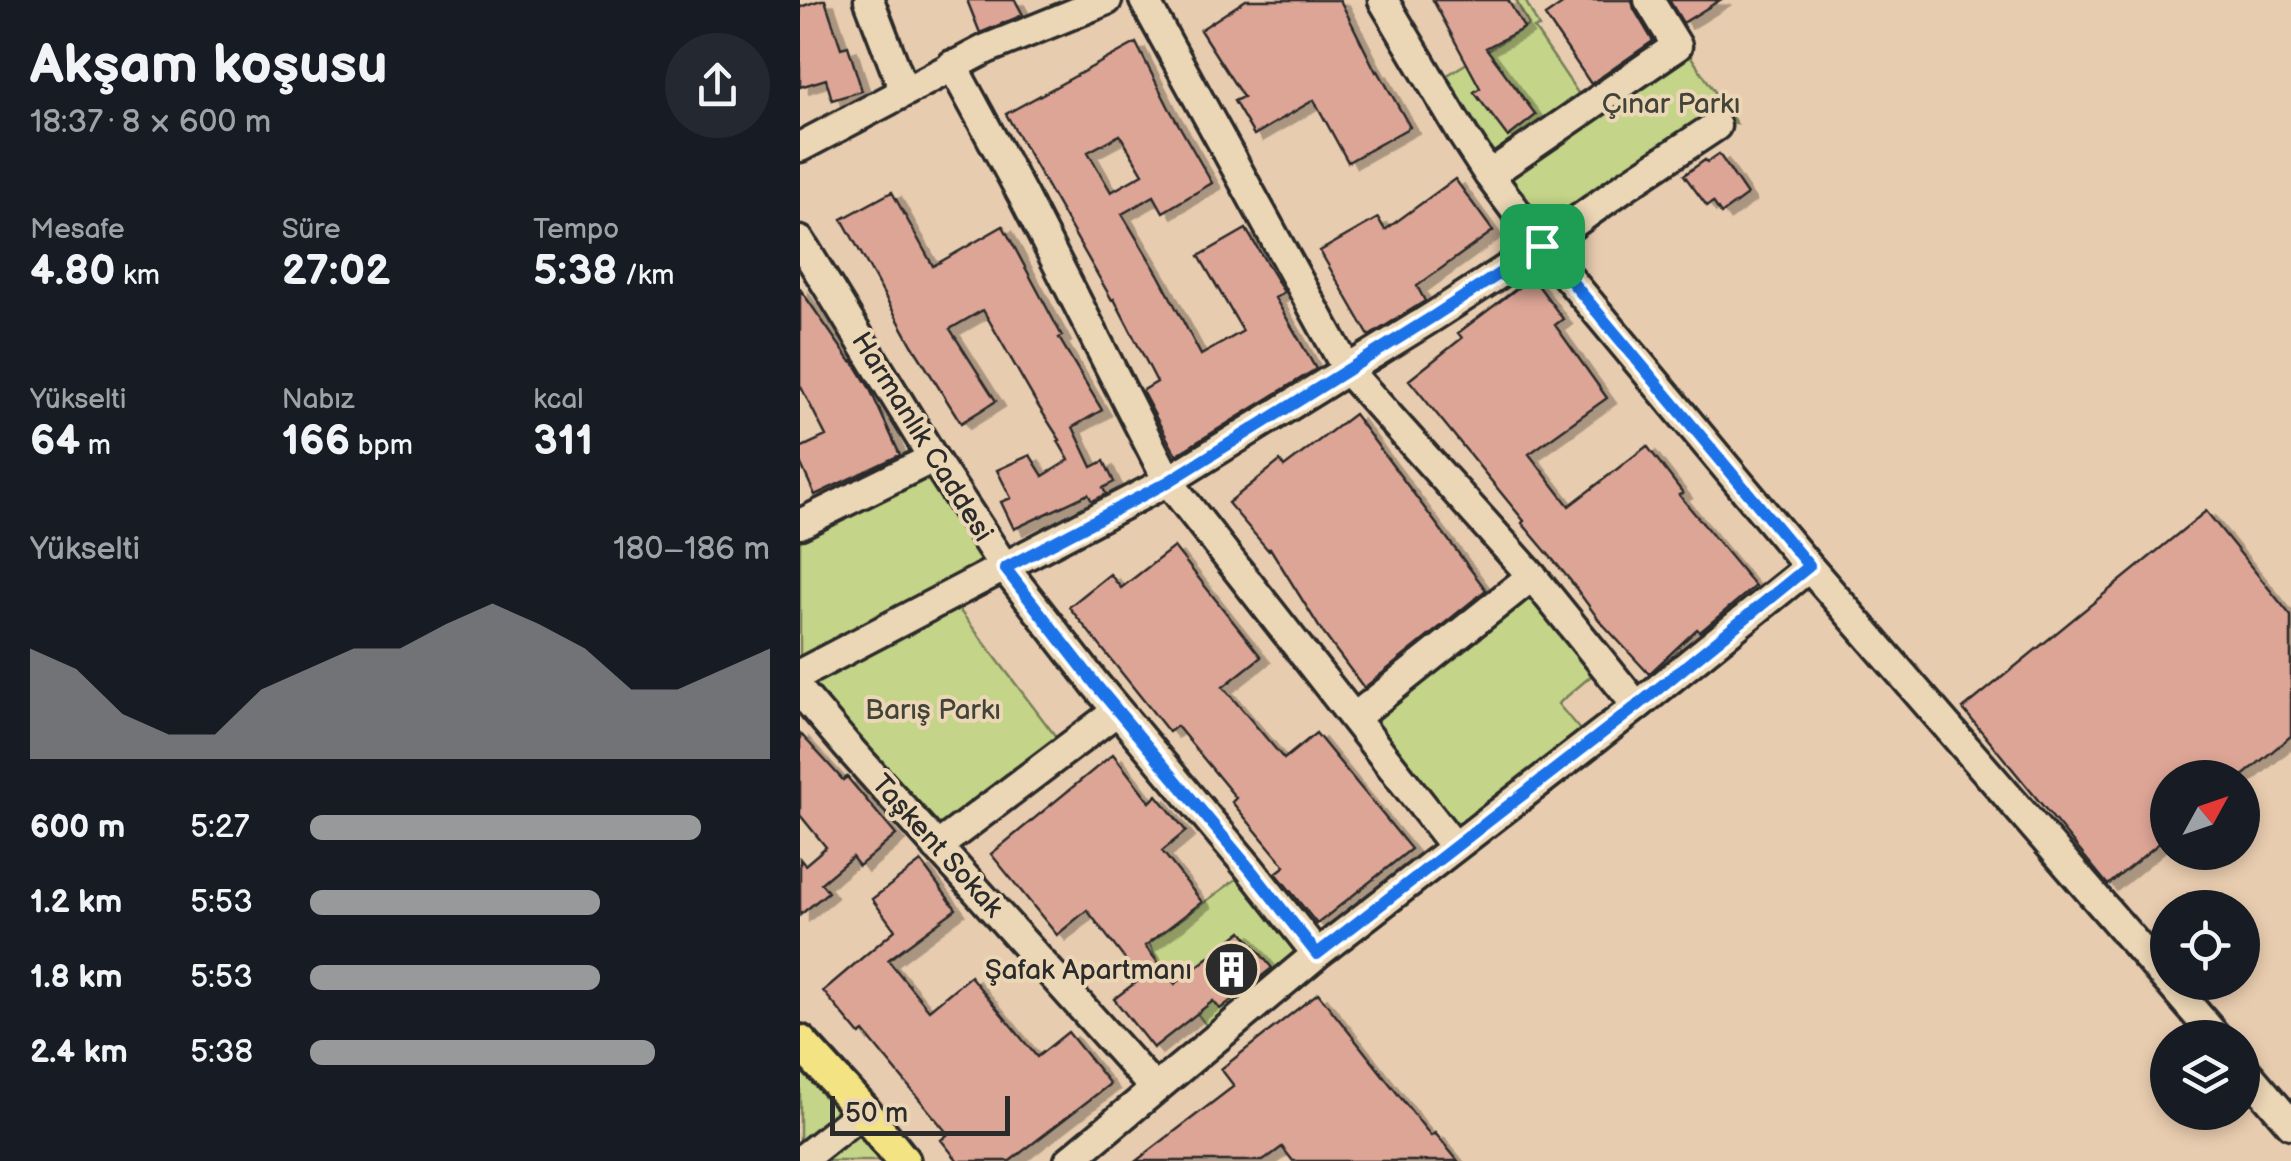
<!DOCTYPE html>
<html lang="tr">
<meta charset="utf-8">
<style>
:root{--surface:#171b24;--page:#242831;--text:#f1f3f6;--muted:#9ea1a6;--accent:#98999b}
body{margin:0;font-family:"Balsamiq Sans",sans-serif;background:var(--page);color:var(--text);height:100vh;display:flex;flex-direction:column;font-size:38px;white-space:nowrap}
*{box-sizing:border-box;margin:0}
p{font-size:32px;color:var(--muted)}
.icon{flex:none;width:55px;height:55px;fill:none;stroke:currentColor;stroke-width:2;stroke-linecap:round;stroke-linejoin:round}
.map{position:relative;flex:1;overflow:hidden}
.drawer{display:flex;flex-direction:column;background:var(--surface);width:800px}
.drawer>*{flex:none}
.needle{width:65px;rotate:50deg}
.controls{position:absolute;left:1350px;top:760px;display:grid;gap:20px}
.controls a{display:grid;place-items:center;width:110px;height:110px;border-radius:50%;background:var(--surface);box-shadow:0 5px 15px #0003;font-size:50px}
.scale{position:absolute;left:30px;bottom:25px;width:180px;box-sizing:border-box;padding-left:10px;border:5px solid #2b2b2b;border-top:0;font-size:28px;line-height:35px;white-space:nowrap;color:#2b2b2b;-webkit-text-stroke:8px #ebd6b5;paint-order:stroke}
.pin{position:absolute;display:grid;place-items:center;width:85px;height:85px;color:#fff;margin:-42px;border-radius:20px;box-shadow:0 5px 15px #0006}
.round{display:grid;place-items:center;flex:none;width:105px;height:105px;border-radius:52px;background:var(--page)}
.summary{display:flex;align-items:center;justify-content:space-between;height:170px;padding:0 30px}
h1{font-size:55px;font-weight:800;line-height:75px}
.metrics{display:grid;grid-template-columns:repeat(3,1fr);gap:15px;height:170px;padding:10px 30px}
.metrics div{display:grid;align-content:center}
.metrics b{font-size:42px;font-weight:800}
.metrics small{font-size:28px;font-weight:400}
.metrics p{font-size:28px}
.chart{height:280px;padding:20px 30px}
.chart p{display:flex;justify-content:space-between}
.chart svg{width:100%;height:180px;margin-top:10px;fill:var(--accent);opacity:.7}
ul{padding:0 30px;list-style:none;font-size:32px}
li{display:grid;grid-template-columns:160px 120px 1fr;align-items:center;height:75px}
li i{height:25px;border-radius:12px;background:var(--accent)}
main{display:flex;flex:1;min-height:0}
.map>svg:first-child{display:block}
.green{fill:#c4d488;stroke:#78805a;stroke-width:2.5}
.building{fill:#dda596;stroke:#2b2b2b;stroke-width:2.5;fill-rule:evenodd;filter:url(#shadow)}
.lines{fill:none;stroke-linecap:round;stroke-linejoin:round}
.minor-casing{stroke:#2b2b2b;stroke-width:35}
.major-casing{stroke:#2b2b2b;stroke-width:40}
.minor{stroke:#ebd6b5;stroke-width:28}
.major{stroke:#f4e382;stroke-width:32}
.route-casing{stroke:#fff;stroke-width:20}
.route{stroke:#1a73e8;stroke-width:12}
.labels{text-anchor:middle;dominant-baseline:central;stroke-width:8;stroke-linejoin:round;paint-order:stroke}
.park-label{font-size:28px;fill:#424439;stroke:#ebd6b5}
.street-label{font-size:28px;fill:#2b2b2b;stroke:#ebd6b5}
.poi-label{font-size:28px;fill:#2b2b2b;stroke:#ebd6b5;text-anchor:end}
</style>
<main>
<section class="drawer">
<div class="summary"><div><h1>Akşam koşusu</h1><p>18:37 · 8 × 600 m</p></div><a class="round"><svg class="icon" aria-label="share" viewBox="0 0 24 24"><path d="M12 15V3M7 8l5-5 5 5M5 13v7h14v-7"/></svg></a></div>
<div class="metrics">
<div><p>Mesafe</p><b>4.80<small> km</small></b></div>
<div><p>Süre</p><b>27:02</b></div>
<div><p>Tempo</p><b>5:38<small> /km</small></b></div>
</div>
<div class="metrics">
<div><p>Yükselti</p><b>64<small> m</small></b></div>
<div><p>Nabız</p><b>166<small> bpm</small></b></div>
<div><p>kcal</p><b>311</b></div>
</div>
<div class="chart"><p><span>Yükselti</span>180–186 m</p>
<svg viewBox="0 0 160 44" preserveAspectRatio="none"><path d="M0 44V17L10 22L20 33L30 38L40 38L50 27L60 22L70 17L80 17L90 11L100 6L110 11L120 17L130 27L140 27L150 22L160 17V44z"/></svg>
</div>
<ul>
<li><b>600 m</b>5:27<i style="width:85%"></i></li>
<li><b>1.2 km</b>5:53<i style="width:63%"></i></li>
<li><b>1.8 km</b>5:53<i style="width:63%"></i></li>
<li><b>2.4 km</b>5:38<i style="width:75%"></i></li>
</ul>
</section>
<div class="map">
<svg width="1491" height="1161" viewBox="0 0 1491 1161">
<defs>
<filter id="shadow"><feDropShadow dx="9" dy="5.5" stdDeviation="0" flood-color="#0004"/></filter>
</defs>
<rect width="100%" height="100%" fill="#e8ccaf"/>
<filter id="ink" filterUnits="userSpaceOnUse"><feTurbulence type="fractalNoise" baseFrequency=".01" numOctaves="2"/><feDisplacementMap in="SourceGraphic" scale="20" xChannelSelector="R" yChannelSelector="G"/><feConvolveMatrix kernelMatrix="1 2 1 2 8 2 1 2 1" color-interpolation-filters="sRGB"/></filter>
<g filter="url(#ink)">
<path class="green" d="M716,0H725L739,27L734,28L780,96L697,158L646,76L729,25Z
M883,45L936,123L920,120L743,243L694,176Z
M131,464L197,565L0,668V529Z
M732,576L804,665L758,704L790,742L654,846L554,718Z
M154,603L263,746L140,839L0,680Z
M450,869L517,954L416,1038L359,964L349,943Z
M0,1042L103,1161H0Z"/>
<path class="building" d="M21,0H25L41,48L48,46L62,91L32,100L26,79L0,87V7Z
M167,0H215L223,15L180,33Z
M446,0H540L576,72L578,71L610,127L548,162L514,100L454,135L434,101L443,97L400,30Z
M633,0H708L724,28L686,48L736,115L708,137L674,92L680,88Z
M768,0H832L834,9L853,41L791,84L745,16Z
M869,0H920L883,23Z
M336,43L369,108L412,183L363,212L354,196L322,214L358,274L401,355L443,331L399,256L446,229L484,292L475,298L516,369L376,455L342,391L357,382L314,299L312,300L206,114ZM320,135L343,174L311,192L288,152Z
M919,154L947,195L921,214L913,202L907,206L884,175L905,160L907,162Z
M655,179L693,231L617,286L625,301L569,336L520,251L578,218L585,230Z
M92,192L133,266L203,226L262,336L259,338L302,410L273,427L292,467L304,461L314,482L303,488L306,494L292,501L288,494L214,529L201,502L211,498L197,470L230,455L243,476L269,460L258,441L260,440L237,404L183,310L150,329L196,401L161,423L112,345L42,219Z
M732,277L763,319L755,325L807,398L729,454L769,506L847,446L883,493L879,495L955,586L900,632L897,629L849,674L799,620L770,580L722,523L724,521L609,380L662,338L658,333Z
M0,289L51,362L53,361L69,387L100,455L15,495L0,462V448L26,436L0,385Z
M554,414L686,590L564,688L521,630L470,548L468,550L428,503L480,461L484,467Z
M1406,511L1491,616V736L1440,778H1368V836L1308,885L1163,709Z
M374,547L461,657L423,687L484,759L516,733L611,849L517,924L476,873L485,866L432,802L436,798L377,726L369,732L269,607L310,574L321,588Z
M0,733L43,780L47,777L96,835L59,866L52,857L21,883L28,892L0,915V859L5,865L26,847L0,815Z
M313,754L350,802L357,795L386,831L362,851L402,902L345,946L375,984L442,931L472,968L420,1009L413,1001L353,1048L314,999L340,979L287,910L257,935L191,854Z
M121,862L156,909L88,960L129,1010L170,976L237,1057L268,1032L310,1084L210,1161H158L141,1140L148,1134L64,1032L60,1035L23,991L95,930L72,899Z
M518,993L631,1136L635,1133L658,1161H493L482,1147L463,1161H336L434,1086L421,1069Z"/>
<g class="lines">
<defs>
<path id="minor" d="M69,0L104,91
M344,0L548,371L732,576L837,706
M583,0L663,135L689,175L742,246L1009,567L1368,981
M152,65L223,196L368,481L654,846
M0,147L186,49L307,0
M689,175L877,46L849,0
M0,241L133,458L205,568L296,685L450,869L517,954
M0,524L133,458
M0,674L368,481L634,316L742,246L824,187L916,126
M0,691L46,745L355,1089
M554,718L732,576
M137,847L317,711
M1369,982L1417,1038
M1442,1067L1491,1124
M0,1161L63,1111
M269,1161L517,954L837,706L1009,567"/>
<path id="major" d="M0,1042L63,1111L103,1161"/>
</defs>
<use href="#minor" class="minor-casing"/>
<use href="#major" class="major-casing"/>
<use href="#minor" class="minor"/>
<use href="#major" class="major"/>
</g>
</g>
<g class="lines" filter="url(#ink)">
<defs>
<path id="route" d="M742,246L1009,566L837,706L517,954L450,869L296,685L205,568L368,482L634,316Z"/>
</defs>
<use href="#route" class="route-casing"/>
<use href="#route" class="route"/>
</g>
<defs>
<symbol id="building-disc" viewBox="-11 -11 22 22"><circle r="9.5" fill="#2b2b2b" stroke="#ebd6b5"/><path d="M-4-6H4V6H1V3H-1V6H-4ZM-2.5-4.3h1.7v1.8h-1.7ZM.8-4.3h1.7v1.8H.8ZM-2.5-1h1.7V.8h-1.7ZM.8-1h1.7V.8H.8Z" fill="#fff"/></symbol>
</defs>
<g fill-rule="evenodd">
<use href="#building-disc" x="400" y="938" width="63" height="63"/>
</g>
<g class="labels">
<g class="park-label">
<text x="871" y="104">Çınar Parkı</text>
<text x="133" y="710">Barış Parkı</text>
</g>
<g class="street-label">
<text transform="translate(122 437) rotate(58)">Harmanlık Caddesi</text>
<text transform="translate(137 846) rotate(48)">Taşkent Sokak</text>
</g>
<g class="poi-label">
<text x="392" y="970">Şafak Apartmanı</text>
</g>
</g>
</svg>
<div class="controls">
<a><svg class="needle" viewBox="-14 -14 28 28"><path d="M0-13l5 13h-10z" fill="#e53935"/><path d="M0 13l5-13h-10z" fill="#9ea1a6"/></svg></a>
<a><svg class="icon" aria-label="locate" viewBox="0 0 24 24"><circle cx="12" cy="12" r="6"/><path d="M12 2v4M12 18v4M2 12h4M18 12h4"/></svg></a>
<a><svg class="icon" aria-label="layers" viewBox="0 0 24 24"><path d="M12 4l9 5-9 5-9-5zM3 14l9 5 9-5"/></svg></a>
</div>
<div class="scale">50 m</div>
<div class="pin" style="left:742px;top:246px;background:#1e9e55"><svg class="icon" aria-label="arrive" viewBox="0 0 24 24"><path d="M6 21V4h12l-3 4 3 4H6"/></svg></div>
</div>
</main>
